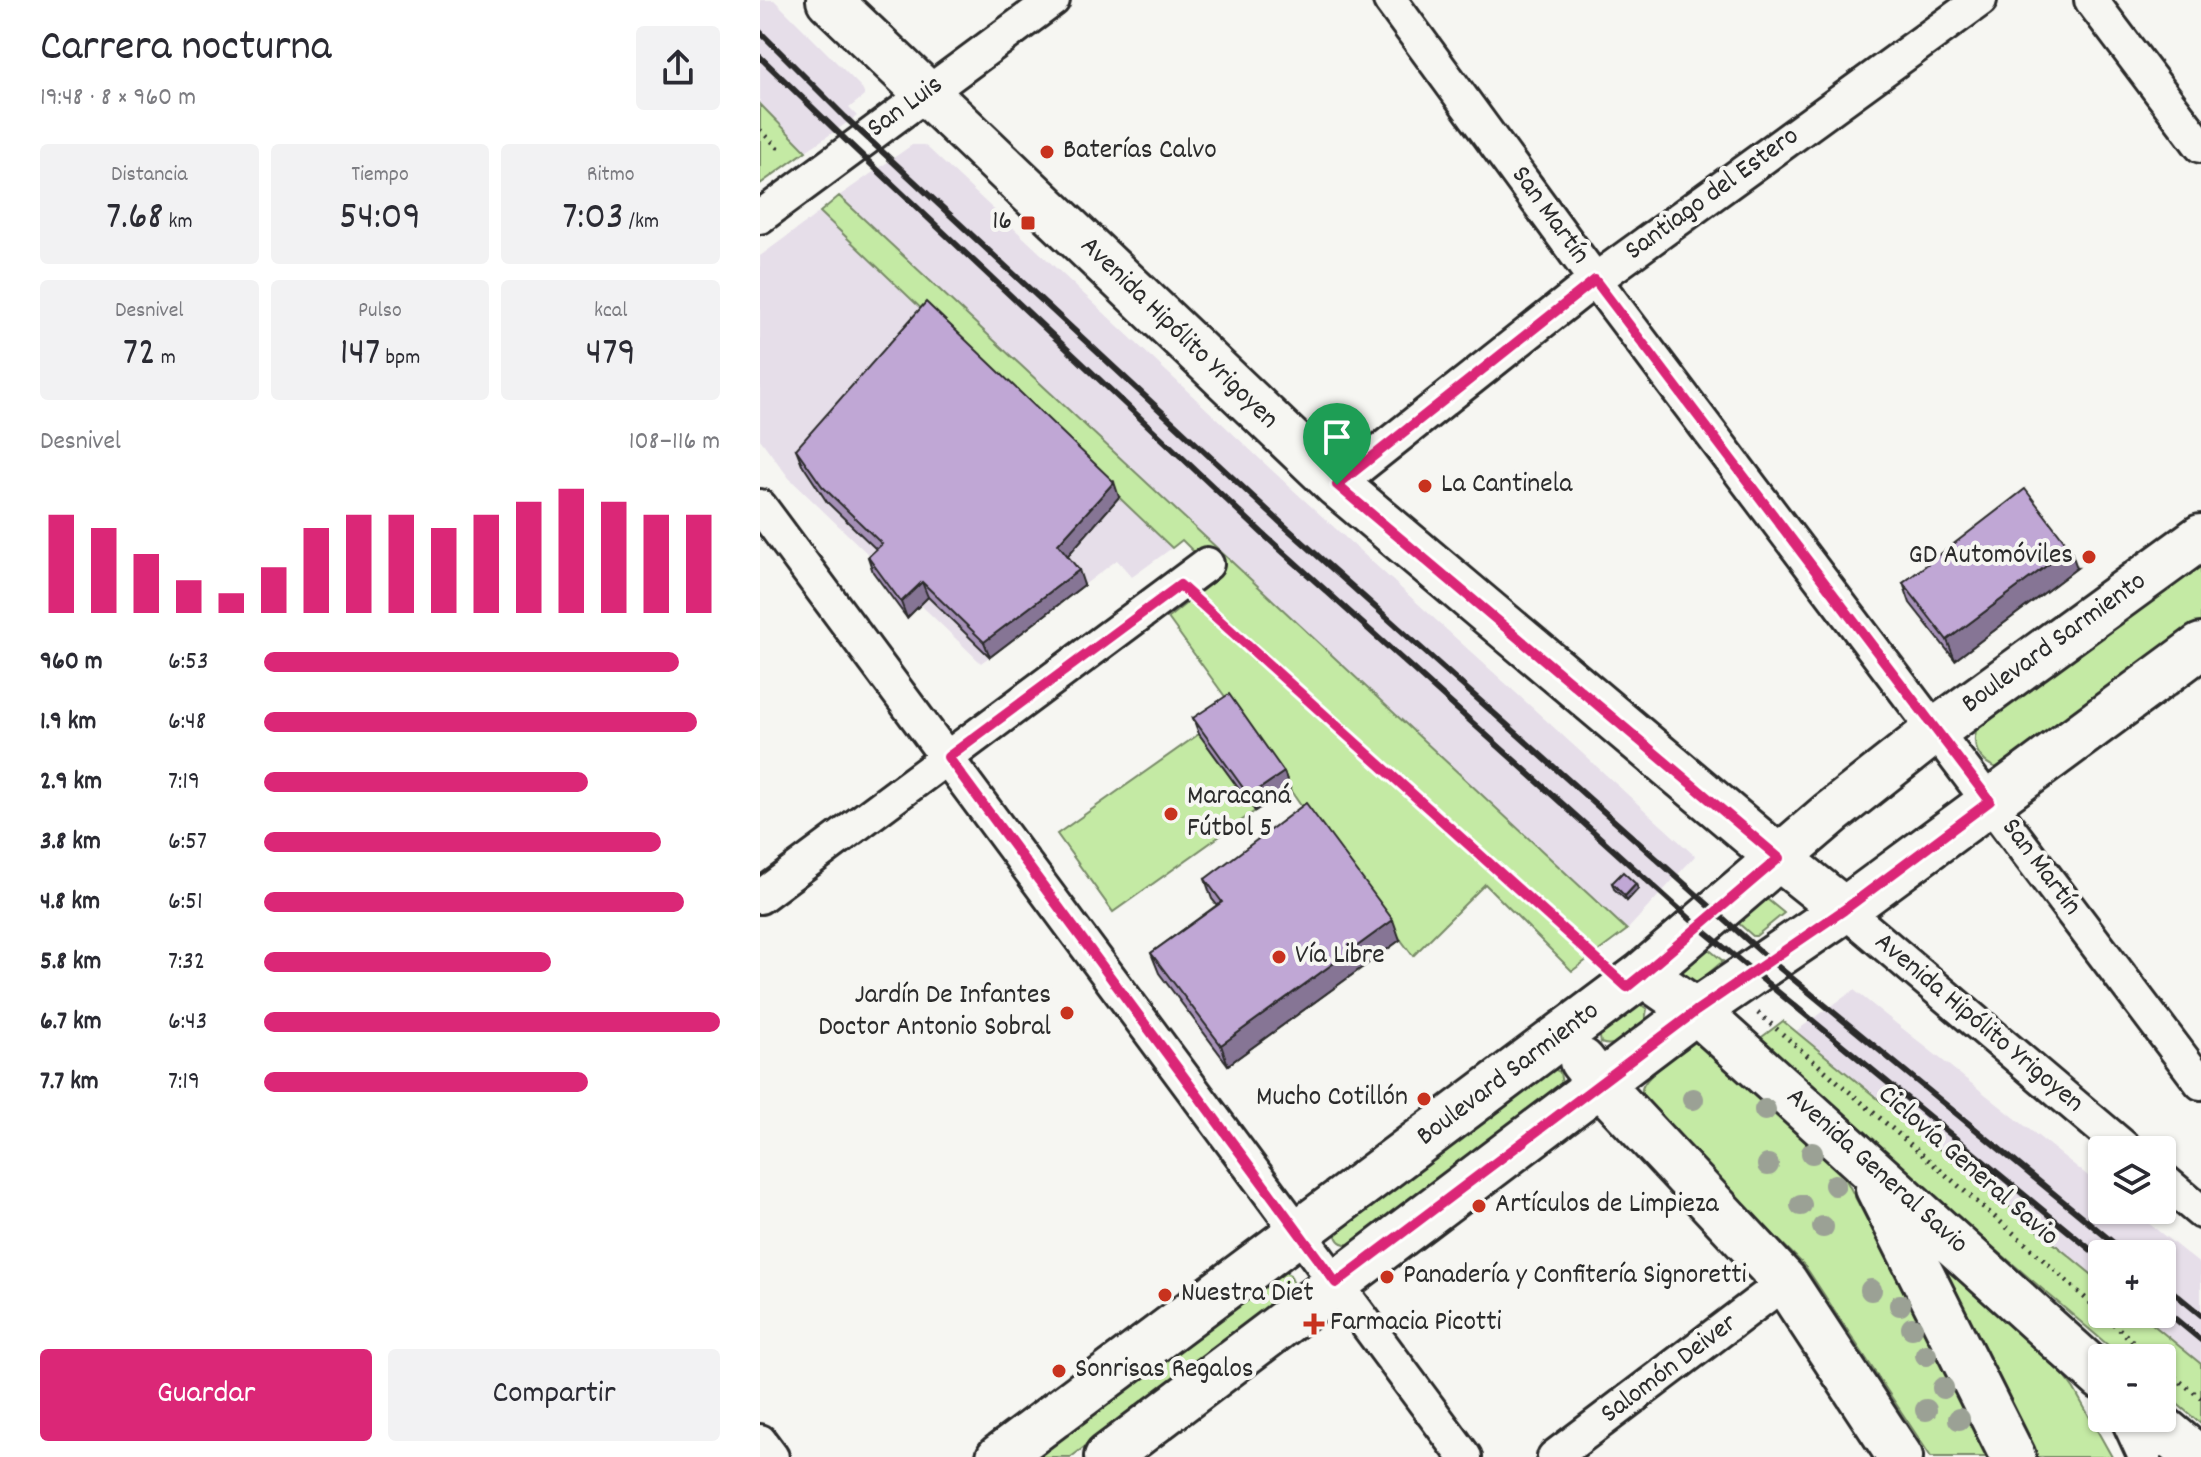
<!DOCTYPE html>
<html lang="es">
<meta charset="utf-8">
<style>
:root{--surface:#fff;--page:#f2f2f3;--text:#2b2b33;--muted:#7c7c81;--accent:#db2777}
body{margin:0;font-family:Dekko,sans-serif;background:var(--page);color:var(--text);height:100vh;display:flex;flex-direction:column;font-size:30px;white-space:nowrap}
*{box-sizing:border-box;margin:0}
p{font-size:26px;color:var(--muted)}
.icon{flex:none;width:44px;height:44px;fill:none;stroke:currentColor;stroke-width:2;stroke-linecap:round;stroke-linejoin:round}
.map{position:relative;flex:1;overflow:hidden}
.details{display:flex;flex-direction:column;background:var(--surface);width:760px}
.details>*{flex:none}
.fabs{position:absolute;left:1328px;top:1136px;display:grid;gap:16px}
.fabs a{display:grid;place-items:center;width:88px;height:88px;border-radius:8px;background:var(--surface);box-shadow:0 2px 6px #0004;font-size:40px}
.pin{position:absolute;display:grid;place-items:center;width:68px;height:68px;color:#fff;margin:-82px -34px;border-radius:50% 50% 50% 0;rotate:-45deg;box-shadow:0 0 8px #0007}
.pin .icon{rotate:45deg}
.round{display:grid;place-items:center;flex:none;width:84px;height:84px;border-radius:8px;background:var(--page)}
.summary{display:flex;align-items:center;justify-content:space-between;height:136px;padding:0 40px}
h1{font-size:44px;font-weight:600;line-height:60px}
.stats{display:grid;grid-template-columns:repeat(3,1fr);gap:12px;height:136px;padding:8px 40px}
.stats div{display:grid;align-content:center;border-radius:8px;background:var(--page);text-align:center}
.stats b{font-size:40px;font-weight:600}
.stats small{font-size:22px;font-weight:400}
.stats p{font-size:22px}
.chart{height:224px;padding:16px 40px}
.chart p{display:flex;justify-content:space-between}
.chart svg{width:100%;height:144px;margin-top:8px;stroke:var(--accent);stroke-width:6}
.cta{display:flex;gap:16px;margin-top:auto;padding:16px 40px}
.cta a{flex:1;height:92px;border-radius:8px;background:var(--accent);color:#fff;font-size:32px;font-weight:600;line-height:92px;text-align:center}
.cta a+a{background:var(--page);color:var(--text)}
ul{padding:0 40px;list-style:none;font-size:26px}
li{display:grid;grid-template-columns:128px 96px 1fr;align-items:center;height:60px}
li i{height:20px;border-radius:10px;background:var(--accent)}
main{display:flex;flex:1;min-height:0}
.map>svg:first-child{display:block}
.built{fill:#e6dee9}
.green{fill:#c4eaa4;stroke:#788a68;stroke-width:2}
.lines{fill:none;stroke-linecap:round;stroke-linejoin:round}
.street-casing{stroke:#2b2b2b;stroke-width:38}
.secondary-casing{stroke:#2b2b2b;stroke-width:50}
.path{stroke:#2b2b2b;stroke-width:5;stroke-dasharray:2 6;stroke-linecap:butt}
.street{stroke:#f6f6f2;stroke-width:32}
.secondary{stroke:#f6f6f2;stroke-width:44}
.rail{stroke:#2b2b2b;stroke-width:6}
.tree{fill:#9ba195}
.wall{fill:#a590b7;stroke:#2b2b2b;stroke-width:2}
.shaded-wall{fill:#867595;stroke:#2b2b2b;stroke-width:2}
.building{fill:#c0a7d5;stroke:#2b2b2b;stroke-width:2}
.route-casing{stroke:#fff;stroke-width:16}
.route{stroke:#db2777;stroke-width:10}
.poi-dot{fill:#c8321e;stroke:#f6f6f2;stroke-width:3}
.labels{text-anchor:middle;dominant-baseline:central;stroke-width:8;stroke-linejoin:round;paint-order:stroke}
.street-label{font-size:28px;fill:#2b2b2b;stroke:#f6f6f2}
.poi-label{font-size:28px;fill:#2b2b2b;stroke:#f6f6f2;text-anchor:start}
</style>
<main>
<section class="details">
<div class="summary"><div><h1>Carrera nocturna</h1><p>19:48 · 8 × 960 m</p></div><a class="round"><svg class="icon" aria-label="share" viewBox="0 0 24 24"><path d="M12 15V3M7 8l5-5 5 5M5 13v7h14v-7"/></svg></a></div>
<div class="stats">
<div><p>Distancia</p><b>7.68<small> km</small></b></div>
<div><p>Tiempo</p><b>54:09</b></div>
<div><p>Ritmo</p><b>7:03<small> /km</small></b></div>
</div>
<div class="stats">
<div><p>Desnivel</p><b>72<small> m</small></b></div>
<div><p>Pulso</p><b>147<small> bpm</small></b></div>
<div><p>kcal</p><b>479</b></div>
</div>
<div class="chart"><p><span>Desnivel</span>108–116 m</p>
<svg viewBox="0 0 160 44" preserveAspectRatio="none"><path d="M5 44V14M15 44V18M25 44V26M35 44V34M45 44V38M55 44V30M65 44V18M75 44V14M85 44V14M95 44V18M105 44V14M115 44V10M125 44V6M135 44V10M145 44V14M155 44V14"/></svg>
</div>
<ul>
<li><b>960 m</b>6:53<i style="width:91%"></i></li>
<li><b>1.9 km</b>6:48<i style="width:95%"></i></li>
<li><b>2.9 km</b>7:19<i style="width:71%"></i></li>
<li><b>3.8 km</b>6:57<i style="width:87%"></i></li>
<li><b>4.8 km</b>6:51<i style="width:92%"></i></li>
<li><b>5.8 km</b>7:32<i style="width:63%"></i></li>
<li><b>6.7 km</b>6:43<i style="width:100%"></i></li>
<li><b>7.7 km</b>7:19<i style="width:71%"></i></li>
</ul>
<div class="cta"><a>Guardar</a><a>Compartir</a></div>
</section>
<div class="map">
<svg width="1441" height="1457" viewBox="0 0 1441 1457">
<rect width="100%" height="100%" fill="#f6f6f2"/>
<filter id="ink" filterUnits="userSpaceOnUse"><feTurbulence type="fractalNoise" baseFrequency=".0125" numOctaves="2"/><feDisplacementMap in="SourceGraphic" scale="16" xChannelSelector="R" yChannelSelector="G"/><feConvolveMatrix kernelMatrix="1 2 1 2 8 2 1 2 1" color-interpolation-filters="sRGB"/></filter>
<g filter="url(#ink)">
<path class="built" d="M0,0H14L101,87L104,93V96L89,108L97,116L46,151L0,103Z
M152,145H164L169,149L531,488L935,856L867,930L79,196Z
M60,212L412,548L372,577L357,560L221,663L29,478L0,439V256Z
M1094,990L1342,1187V1210H1372L1441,1265V1364L1380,1314H1402V1254H1342V1283L1036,1031Z"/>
<path class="green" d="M0,104L46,151L0,184Z
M79,196L867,930L812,971L725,884L653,956L553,823L474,709L408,618L459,577L422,540L412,548L60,212Z
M1441,556V630L1239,769C1218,762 1209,744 1219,723Z
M439,734L495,811L353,912L297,834Z
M1004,899L1008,900L1024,913L996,936H993L977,922Z
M946,947L963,961L930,989L911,971Z
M879,1003L887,1009L885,1021C873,1031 857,1050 841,1043L839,1032Z
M1023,1021L1342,1283V1314H1380L1441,1364V1424L1402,1391V1358H1363L994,1043Z
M941,1040L1082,1172L1231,1457H1171L1045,1266L891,1113C886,1105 881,1098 882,1089C885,1075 922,1052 934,1043Z
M792,1068L800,1072L802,1085L591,1245C581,1244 577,1242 575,1232Z
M1182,1262L1292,1359L1314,1389L1352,1457H1276Z
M523,1271L530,1275L533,1282L530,1292L311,1457H267Z"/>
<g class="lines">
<defs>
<path id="street" d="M630,0L835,280L1441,1083
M1331,0L1441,146
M0,217L293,0
M577,485L835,280L1220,0
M0,506L705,1457
M0,897L447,564
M1084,910L1367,1150
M1402,1179L1441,1212
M1367,1418L1385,1457
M0,1441L12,1457
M794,1457L1025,1282"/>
<path id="secondary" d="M69,0L577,485L1019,858L1084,910
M883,974L936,1011L1342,1378
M822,1061L841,1085L1025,1282L1140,1457
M1118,1188L1253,1457
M1390,1418L1437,1457
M239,1457L883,974L1071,813L1176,730L1441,537
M347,1457L936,1011L1084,910L1441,646"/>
</defs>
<use href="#street" class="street-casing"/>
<use href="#secondary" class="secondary-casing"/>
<path class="path" d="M0,130L22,151
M441,604L841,964
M998,1013L1266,1244L1391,1358
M1402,1367L1441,1398"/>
<use href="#street" class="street"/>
<use href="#secondary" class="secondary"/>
<path class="rail" d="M0,32L85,117L520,522L956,912L1010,960L1367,1254
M0,57L93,147L502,533L939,927L1342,1259
M1402,1283L1441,1315
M1402,1308L1441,1340"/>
</g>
<g class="tree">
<circle cx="933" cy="1099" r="11"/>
<circle cx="1005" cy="1110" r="11"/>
<circle cx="1052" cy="1153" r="11"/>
<circle cx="1008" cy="1165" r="11"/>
<circle cx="1075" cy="1185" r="11"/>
<circle cx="1041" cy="1205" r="11"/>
<circle cx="1063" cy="1227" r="11"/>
<circle cx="1111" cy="1290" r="11"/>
<circle cx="1140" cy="1305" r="11"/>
<circle cx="1152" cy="1328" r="11"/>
<circle cx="1166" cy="1355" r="11"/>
<circle cx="1183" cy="1388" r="11"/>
<circle cx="1166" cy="1410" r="11"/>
<circle cx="1199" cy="1419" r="11"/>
</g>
<path class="wall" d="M36,449L359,497L307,556L324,585L230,657L168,597L147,618L113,572L108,557L116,549L67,502L42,464Z
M1317,568L1195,660L1150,603L1143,583Z
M433,718L524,772L530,788L495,811L439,734Z
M445,879L640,940L468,1065L399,973L391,953L457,905L452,899Z
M852,883L878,889L867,901L854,889Z"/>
<path class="shaded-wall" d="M354,482L359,497L304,560L298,544Z
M1310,548L1317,568L1195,660L1187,640Z
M319,570L324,585L230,657L224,642Z
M162,582L168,597L147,618L141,602Z
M524,772L530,788L495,811L489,796Z
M876,884L878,889L867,901L865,896Z
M633,920L640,940L468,1065L461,1045Z"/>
<path class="building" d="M166,302L354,482L298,544L319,570L224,642L162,582L141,602L108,557L122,544L62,486L36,449Z
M1265,489L1310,548L1187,640L1143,583Z
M469,694L524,772L489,796L433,718Z
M546,803L633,920L461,1045L391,953L462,902L445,879Z
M863,872L876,884L865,896L852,883Z"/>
</g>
<g class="lines" filter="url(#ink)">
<defs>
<path id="route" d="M835,280L1230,801L1084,910L936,1011L576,1283L188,757L420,585L867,987L883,974L1019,858L577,485Z"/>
</defs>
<use href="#route" class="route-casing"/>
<use href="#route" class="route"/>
</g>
<g class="poi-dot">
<circle cx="287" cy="152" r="8"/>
<rect x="260" y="215" width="16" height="16" rx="4"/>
<circle cx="665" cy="486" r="8"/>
<circle cx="1329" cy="557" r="8"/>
<circle cx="411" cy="814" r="8"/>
<circle cx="519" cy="957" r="8"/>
<circle cx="307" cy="1013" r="8"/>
<circle cx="664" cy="1099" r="8"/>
<circle cx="719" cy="1206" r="8"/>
<circle cx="627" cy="1277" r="8"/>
<circle cx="405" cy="1295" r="8"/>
<path d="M550 1312h8v8h8v8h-8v8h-8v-8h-8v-8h8z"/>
<circle cx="299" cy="1371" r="8"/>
</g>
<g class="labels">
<g class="street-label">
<text transform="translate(146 108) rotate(-36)">San Luis</text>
<text transform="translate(953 195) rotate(-36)">Santiago del Estero</text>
<text transform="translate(789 216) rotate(54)">San Martín</text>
<text transform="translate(418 334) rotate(44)">Avenida Hipólito Yrigoyen</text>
<text transform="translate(1295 644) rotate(-36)">Boulevard Sarmiento</text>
<text transform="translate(1280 868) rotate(53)">San Martín</text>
<text transform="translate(1218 1024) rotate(40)">Avenida Hipólito Yrigoyen</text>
<text transform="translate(749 1075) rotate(-37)">Boulevard Sarmiento</text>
<text transform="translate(1207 1167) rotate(41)">Ciclovía General Savio</text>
<text transform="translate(1116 1172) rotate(42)">Avenida General Savio</text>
<text transform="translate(910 1370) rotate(-37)">Salomón Deiver</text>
</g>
<g class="poi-label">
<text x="303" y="152">Baterías Calvo</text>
<text x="252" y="223" text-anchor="end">16</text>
<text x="681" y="486">La Cantinela</text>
<text x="1313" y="557" text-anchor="end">GD Automóviles</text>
<text x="427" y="798">Maracaná<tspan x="427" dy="32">Fútbol 5</tspan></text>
<text x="535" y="957">Vía Libre</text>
<text x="291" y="997" text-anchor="end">Jardín De Infantes<tspan x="291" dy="32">Doctor Antonio Sobral</tspan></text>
<text x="648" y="1099" text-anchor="end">Mucho Cotillón</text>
<text x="735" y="1206">Artículos de Limpieza</text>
<text x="643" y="1277">Panadería y Confitería Signoretti</text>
<text x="421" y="1295">Nuestra Diet</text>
<text x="570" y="1324">Farmacia Picotti</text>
<text x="315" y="1371">Sonrisas Regalos</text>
</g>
</g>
</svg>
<div class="fabs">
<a><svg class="icon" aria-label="layers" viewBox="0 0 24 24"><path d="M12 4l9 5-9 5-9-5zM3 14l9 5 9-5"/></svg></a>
<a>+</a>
<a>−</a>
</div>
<div class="pin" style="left:577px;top:485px;background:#1e9e55"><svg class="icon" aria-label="arrive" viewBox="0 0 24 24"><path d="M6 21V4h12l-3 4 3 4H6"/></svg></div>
</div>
</main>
